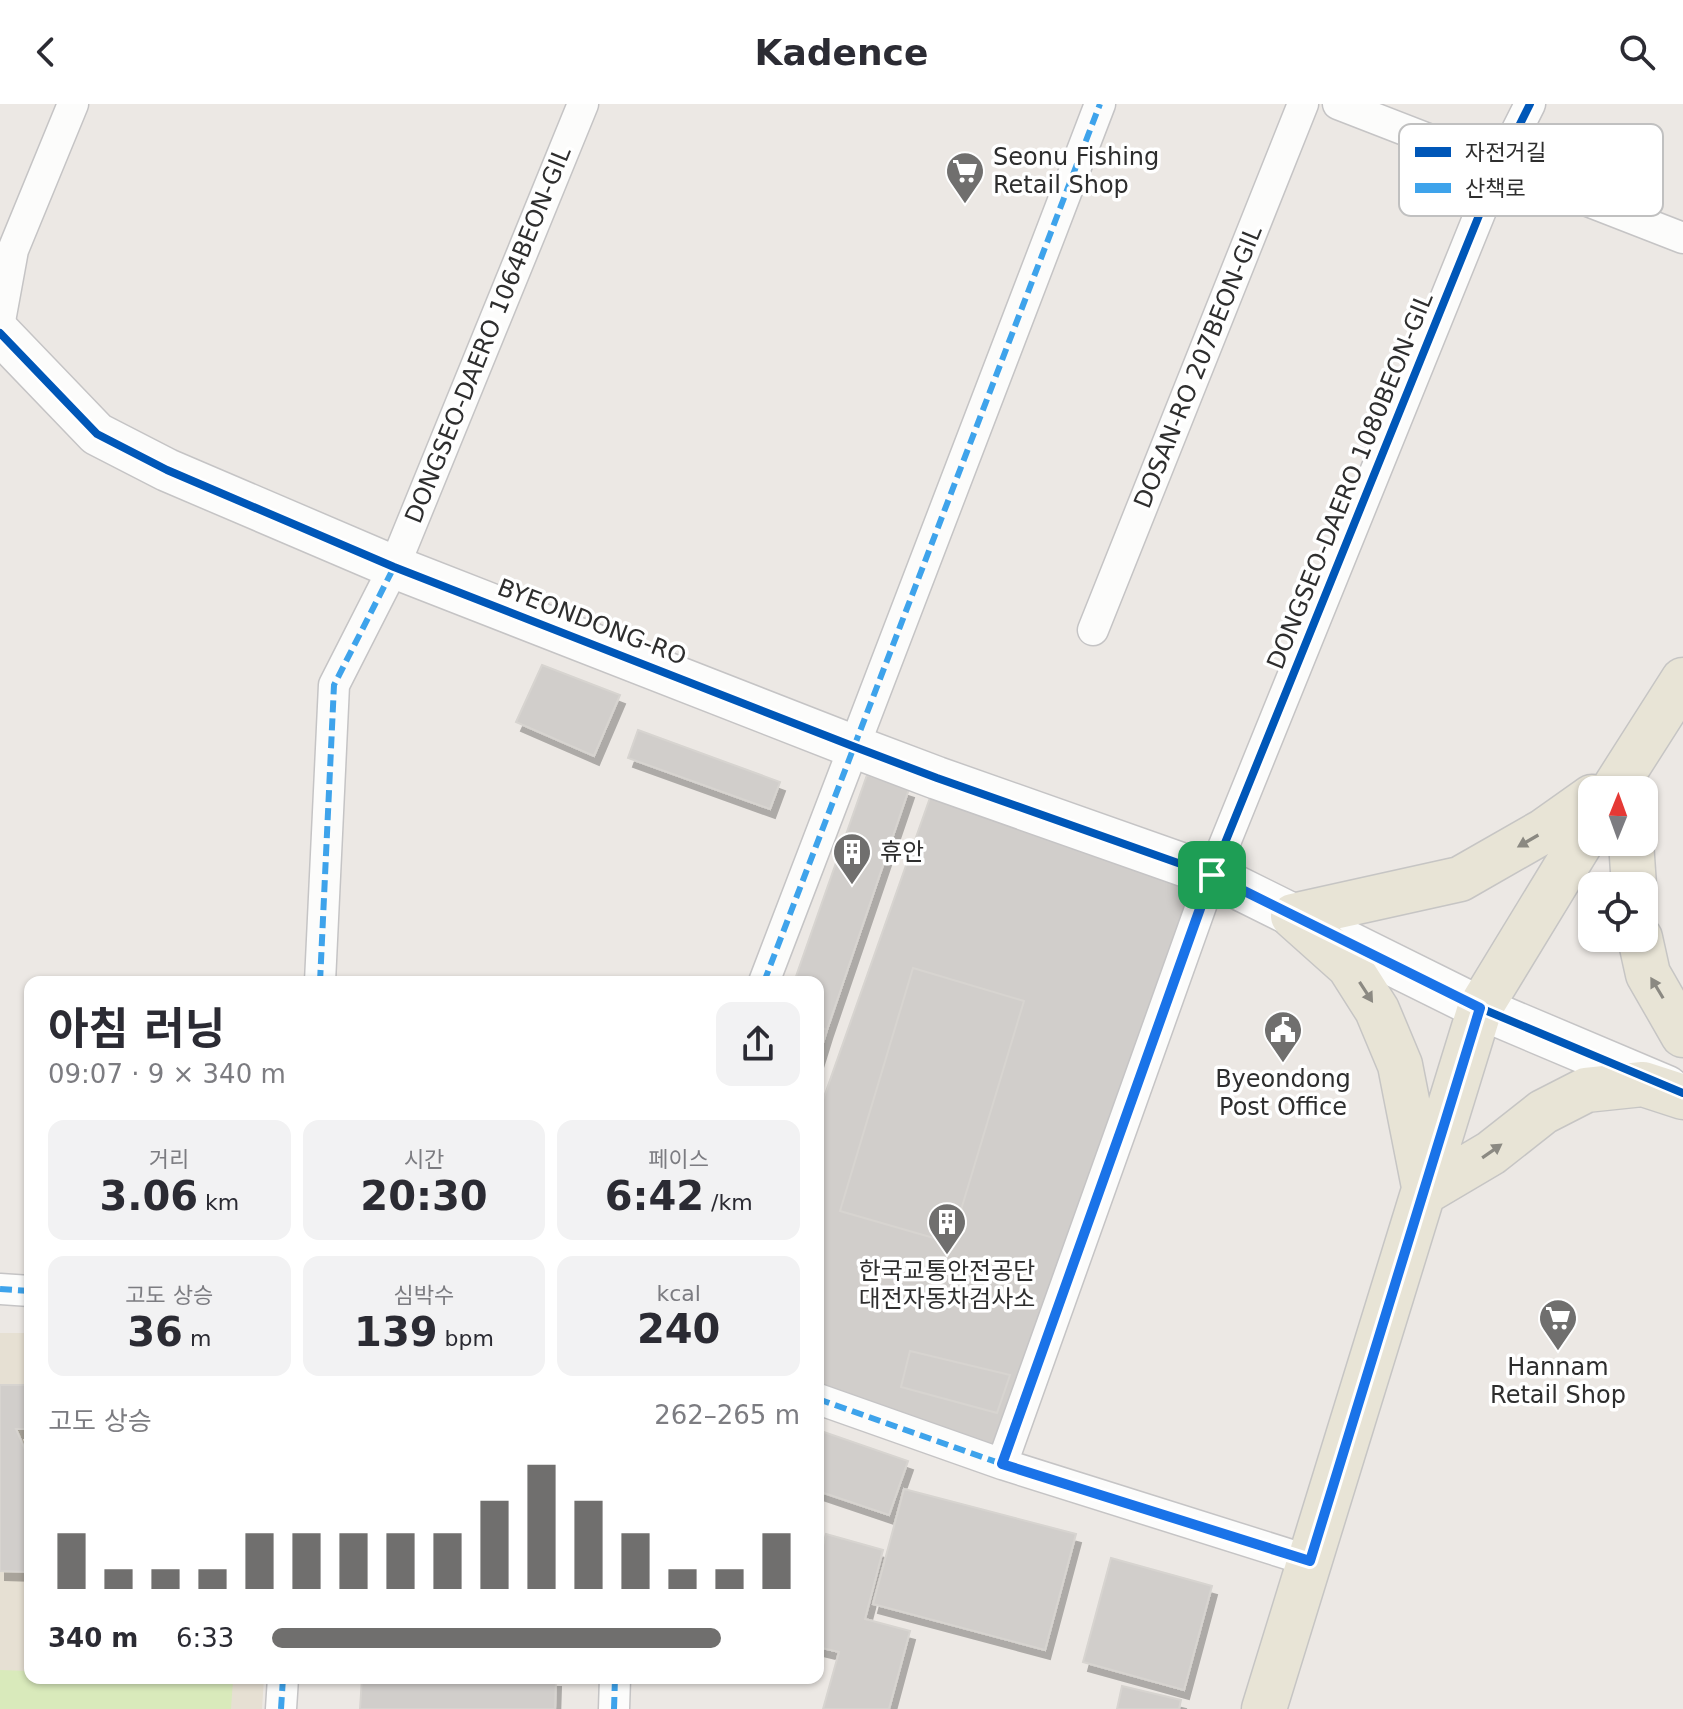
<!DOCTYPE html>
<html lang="ko">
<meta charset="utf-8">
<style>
:root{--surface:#fff;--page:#f2f2f3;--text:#2b2b33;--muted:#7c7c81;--accent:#706f6e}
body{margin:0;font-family:"DejaVu Sans","Noto Sans KR",sans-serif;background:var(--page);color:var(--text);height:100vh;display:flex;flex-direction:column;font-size:30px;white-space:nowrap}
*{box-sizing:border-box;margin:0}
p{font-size:26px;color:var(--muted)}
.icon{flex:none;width:44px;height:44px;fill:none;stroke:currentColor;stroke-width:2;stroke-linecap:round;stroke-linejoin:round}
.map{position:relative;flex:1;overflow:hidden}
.side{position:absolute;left:24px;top:872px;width:800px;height:708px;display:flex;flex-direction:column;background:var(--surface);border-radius:16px;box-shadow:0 2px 6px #0004}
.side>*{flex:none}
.needle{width:52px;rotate:1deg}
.tools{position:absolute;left:1578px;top:672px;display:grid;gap:16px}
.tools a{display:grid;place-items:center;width:80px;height:80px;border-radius:16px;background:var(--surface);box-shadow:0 2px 6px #0004;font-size:40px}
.pin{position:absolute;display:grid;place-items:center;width:68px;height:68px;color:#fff;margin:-34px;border-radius:16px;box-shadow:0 4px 12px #0006}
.round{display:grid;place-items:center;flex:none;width:84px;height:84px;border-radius:16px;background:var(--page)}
.overview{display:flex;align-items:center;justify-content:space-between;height:136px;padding:0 24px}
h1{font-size:44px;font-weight:700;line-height:60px}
.figures{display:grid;grid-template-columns:repeat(3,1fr);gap:12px;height:136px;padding:8px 24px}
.figures div{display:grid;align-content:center;border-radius:16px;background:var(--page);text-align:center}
.figures b{font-size:40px;font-weight:700}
.figures small{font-size:22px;font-weight:400}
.figures p{font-size:22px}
.chart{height:224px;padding:16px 24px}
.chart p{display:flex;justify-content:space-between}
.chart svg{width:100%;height:144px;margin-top:8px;stroke:var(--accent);stroke-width:6}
ul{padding:0 24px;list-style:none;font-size:26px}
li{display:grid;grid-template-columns:128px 96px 1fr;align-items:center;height:60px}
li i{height:20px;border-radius:10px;background:var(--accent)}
header{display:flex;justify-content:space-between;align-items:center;height:104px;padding:0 24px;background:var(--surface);font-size:36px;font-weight:700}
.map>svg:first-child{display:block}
.education{fill:#e6e0d3}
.pitch{fill:#d9eabb}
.building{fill:#d1cecb;stroke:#d7d4d0;stroke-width:2;filter:url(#shadow)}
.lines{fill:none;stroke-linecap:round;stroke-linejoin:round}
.street-casing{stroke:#c5c4c5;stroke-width:33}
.secondary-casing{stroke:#c5c4c5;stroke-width:45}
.primary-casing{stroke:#c6c5c4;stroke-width:47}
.street{stroke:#fcfcfb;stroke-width:30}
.secondary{stroke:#fcfcfb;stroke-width:42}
.primary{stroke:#e8e4d6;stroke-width:44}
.quiet{stroke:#3ea3eb;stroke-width:6;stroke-dasharray:12 6;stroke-linecap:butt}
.cycleway-casing{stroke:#fff;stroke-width:13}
.cycleway{stroke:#0057b8;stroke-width:8}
.oneway{fill:#8b8982}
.route-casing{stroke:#fff;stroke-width:16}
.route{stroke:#1a73e8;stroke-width:10}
.labels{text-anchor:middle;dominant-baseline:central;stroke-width:7;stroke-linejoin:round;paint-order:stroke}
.poi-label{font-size:24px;fill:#2e2e2e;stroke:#fff}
.street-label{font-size:24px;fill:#2e2e2e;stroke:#fff}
.key{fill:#fff;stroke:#c0c0c0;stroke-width:2}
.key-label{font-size:22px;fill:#2e2e2e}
</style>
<header><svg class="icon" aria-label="back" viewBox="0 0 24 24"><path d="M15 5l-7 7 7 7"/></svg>Kadence<svg class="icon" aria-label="search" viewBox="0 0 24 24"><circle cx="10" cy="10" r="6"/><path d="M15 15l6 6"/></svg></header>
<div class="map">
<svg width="1683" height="1605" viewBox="0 0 1683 1605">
<defs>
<filter id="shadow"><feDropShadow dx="5" dy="9" stdDeviation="0" flood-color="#0004"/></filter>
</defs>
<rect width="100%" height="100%" fill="#ece8e4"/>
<path class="education" d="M0,1229H30V1574H264L262,1605H0Z"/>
<path class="pitch" d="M0,1566L30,1567V1574H182L233,1576L231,1605H0Z"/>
<path class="building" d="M542,561L620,591L594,652L516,618Z
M638,626L780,678L770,705L628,654Z
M867,671L909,685L827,926L818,922V878H794Z
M937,674L1212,771L1002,1360L818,1295V1010Z
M913,864L1024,897L951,1139L840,1107Z
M818,922L827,926L818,955Z
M910,1247L1010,1271L997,1309L901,1283Z
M0,1281H30V1325H16L30,1357V1468L0,1467Z
M818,1326L908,1357L889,1411L818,1387Z
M904,1385L1076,1430L1045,1546L873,1500Z
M826,1430L883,1446L865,1515L910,1527L889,1605H823L839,1548L818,1543V1460Z
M1111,1454L1212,1482L1184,1586L1083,1558Z
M362,1574H556L555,1605H360Z
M1122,1582L1181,1596L1179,1605H1117Z"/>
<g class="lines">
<defs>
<path id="street" d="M1338,0L1683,134
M0,217L13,146L73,0
M1093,526L1303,0
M320,878L334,581L394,463L583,0
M764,878L1100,0
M0,1185L30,1187
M818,1295L1002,1360L1310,1457
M1002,1360L1212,771L1499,62L1530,0
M281,1605L283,1574
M614,1605L615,1574"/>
<path id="secondary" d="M0,229L97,330L167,366L394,463L855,643L937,674L1212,771L1480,904L1667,983"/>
<path id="primary" d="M1613,686L1683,576
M1631,738L1634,782
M1293,812L1349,862L1377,906L1400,961L1425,1088L1491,1049L1543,1008L1586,986L1643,980L1683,993
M1293,812L1460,775L1544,727L1592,693
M1640,834L1648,870L1683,931
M1264,1605L1480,904L1592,720"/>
</defs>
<use href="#street" class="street-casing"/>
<use href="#secondary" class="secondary-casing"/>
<use href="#primary" class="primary-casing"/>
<use href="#street" class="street"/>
<use href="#secondary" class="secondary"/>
<use href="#primary" class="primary"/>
<path class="quiet" d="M320,878L334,581L394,463
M764,878L1100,0
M0,1185L30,1187
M818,1295L1002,1360L1310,1457
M281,1605L283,1574
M614,1605L615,1574"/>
<defs>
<path id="cycleway" d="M0,229L97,330L167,366L394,463L855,643L937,674L1212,771L1480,904L1683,989
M1002,1360L1212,771L1499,62L1530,0"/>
</defs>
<use href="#cycleway" class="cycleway-casing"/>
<use href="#cycleway" class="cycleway"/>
</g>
<defs><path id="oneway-solid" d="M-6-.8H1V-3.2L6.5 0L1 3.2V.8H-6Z" transform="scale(2)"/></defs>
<g class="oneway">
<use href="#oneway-solid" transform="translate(1528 737) rotate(150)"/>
<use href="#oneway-solid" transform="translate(1657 884) rotate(-121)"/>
<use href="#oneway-solid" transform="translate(1366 888) rotate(57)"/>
<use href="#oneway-solid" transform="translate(1492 1047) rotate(-35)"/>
</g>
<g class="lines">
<defs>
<path id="route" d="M1212,771L1480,904L1310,1457L1002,1360Z"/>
</defs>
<use href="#route" class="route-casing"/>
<use href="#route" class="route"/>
</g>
<defs>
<symbol id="supermarket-pin" viewBox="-11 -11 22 30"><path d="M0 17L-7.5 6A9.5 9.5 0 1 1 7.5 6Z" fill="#706f6e" stroke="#fff"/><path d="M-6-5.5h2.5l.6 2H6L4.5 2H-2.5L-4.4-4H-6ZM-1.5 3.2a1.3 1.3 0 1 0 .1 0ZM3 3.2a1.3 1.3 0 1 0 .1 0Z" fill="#fff"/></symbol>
<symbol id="building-pin" viewBox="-11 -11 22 30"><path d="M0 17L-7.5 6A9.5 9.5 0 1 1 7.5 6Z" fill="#706f6e" stroke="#fff"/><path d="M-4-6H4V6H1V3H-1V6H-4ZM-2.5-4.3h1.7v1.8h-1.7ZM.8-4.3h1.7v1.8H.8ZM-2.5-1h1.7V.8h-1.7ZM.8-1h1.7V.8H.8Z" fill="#fff"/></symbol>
<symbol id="civic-pin" viewBox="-11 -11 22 30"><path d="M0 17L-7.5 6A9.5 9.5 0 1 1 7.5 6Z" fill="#706f6e" stroke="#fff"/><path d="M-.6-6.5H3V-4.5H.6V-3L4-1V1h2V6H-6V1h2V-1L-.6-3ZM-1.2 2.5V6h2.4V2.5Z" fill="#fff"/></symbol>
</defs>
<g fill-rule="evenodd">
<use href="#supermarket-pin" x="943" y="45" width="44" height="60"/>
<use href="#building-pin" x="830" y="726" width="44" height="60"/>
<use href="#civic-pin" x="1261" y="904" width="44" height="60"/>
<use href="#building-pin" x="925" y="1096" width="44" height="60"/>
<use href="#supermarket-pin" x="1536" y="1192" width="44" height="60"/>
</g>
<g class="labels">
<g class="poi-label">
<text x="993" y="53" text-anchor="start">Seonu Fishing<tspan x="993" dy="28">Retail Shop</tspan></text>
<text x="880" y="748" text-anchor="start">휴안</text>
<text x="1283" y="975">Byeondong<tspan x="1283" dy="28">Post Office</tspan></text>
<text x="947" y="1167">한국교통안전공단<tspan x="947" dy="28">대전자동차검사소</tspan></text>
<text x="1558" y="1263">Hannam<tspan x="1558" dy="28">Retail Shop</tspan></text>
</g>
<g class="street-label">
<text transform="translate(488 231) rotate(-68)">DONGSEO-DAERO 1064BEON-GIL</text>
<text transform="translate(1198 263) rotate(-68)">DOSAN-RO 207BEON-GIL</text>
<text transform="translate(1350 377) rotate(-68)">DONGSEO-DAERO 1080BEON-GIL</text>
<text transform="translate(592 518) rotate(21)">BYEONDONG-RO</text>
</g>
</g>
<rect x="1399" y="20" width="264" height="92" rx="12" class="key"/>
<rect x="1415" y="43" width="36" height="10" fill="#0057b8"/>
<rect x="1415" y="79" width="36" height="10" fill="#3ea3eb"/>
<g class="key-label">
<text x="1465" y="56">자전거길</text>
<text x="1465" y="92">산책로</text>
</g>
</svg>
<div class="tools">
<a><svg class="needle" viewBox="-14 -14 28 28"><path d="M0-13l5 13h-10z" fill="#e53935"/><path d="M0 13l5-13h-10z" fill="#7c7c81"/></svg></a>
<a><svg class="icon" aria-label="locate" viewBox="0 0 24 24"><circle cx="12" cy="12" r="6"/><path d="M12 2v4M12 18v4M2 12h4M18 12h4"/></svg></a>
</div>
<div class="pin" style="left:1212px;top:771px;background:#1e9e55"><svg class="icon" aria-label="arrive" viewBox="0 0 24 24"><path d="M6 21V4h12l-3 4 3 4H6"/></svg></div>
<section class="side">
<div class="overview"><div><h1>아침 러닝</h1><p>09:07 · 9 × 340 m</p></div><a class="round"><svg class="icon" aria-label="share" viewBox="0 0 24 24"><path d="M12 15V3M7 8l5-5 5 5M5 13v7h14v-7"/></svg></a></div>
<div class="figures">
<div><p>거리</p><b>3.06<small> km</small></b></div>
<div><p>시간</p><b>20:30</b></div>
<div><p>페이스</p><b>6:42<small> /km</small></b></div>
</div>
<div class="figures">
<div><p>고도 상승</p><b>36<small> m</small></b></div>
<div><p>심박수</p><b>139<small> bpm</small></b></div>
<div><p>kcal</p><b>240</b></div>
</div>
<div class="chart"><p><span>고도 상승</span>262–265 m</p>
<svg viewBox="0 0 160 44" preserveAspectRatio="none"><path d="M5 44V27M15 44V38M25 44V38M35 44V38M45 44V27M55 44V27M65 44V27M75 44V27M85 44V27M95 44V17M105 44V6M115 44V17M125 44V27M135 44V38M145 44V38M155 44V27"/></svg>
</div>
<ul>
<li><b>340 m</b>6:33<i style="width:85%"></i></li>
</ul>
</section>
</div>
